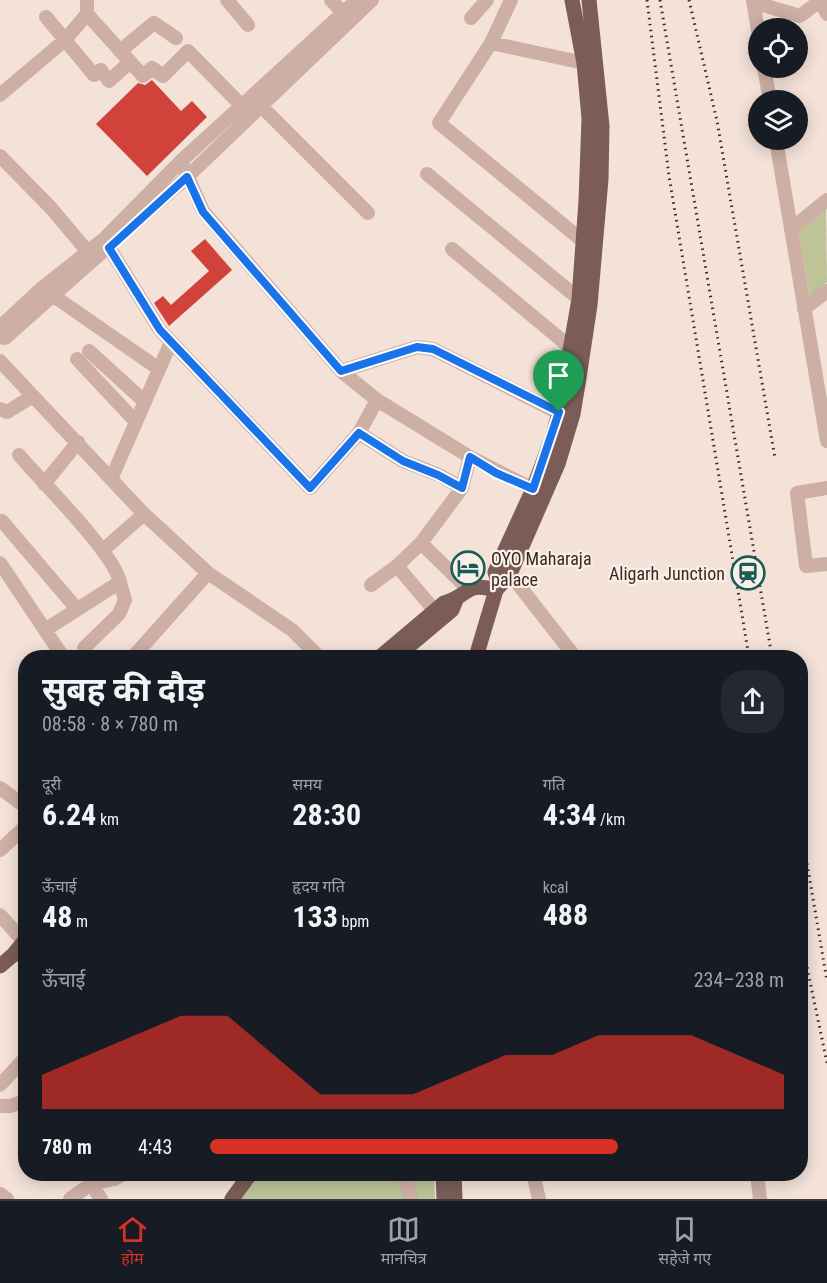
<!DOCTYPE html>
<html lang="hi">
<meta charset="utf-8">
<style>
:root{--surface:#171b24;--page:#242831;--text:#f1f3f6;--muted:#9ea1a6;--line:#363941;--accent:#d93025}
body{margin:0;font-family:"Roboto Condensed","Noto Sans Devanagari",sans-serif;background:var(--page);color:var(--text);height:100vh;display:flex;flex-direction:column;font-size:22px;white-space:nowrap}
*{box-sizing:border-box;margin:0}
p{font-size:20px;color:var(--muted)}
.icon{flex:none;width:33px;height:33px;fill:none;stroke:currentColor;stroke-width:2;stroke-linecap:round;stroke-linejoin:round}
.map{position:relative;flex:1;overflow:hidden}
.sheet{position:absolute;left:18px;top:650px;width:790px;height:531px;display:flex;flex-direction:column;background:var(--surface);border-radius:24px;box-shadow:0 3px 15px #0003}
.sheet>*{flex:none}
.tools{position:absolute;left:748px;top:18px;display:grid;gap:12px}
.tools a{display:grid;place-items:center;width:60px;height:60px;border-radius:50%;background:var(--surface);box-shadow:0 3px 15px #0003;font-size:30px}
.pin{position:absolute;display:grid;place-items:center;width:51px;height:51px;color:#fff;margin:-62px -26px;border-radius:50% 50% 50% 0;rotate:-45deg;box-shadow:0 0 6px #0007}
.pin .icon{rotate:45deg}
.round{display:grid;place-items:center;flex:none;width:63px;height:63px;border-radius:24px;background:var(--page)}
.overview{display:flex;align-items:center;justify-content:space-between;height:102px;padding:0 24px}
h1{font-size:33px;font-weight:700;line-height:45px}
.stats{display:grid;grid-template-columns:repeat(3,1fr);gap:9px;height:102px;padding:6px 24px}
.stats div{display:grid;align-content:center}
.stats b{font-size:30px;font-weight:700}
.stats small{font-size:16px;font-weight:400}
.stats p{font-size:16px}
.chart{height:168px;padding:12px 24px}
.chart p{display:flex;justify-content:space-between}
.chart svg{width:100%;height:108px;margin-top:6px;fill:var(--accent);opacity:.7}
ul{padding:0 24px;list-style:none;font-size:20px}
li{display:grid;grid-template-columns:96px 72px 1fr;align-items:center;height:45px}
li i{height:15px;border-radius:8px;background:var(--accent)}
.tabs{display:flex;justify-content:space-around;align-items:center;height:84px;border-top:2px solid var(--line);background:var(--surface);font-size:16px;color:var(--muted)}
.tabs a{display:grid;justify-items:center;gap:3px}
.tabs .selected{color:var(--accent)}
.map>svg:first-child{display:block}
.green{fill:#bec498}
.building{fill:#d1423a}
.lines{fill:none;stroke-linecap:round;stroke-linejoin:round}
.minor{stroke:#cdafa4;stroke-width:14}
.major{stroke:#7b5c56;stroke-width:15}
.rail{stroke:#382926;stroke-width:3;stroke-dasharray:1.5 4.5;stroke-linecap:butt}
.route-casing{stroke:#fff;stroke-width:12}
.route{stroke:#1a73e8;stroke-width:8}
.labels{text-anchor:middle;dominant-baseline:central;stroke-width:4.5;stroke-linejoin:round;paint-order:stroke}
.poi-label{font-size:18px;fill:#382926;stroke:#fbeee6;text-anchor:start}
</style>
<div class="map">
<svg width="827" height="1199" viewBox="0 0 827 1199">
<rect width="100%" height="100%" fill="#f4e2d9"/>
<path class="green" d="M826,209L827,282L810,297L798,230Z
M259,1173H434L435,1199H241Z"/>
<path class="building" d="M152,80L181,111L192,101L207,117L147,176L96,124L138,83L145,85Z
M205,239L232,270L169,326L154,303L163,296L171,305L209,271L191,251Z"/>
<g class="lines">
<path class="minor" d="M87,0V14L143,76L152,68L163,76L188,51L242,106
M227,0L248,25
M331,0L343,13
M511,0L491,43L584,63
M753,0L759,37
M753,2L800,16L820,1L827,14
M46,17L94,75L101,70L109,81L130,62
M471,18L487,0
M491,43L439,123L584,242
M120,51L154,23L176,38
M764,68L770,100
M0,95L65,40L87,14
M254,99L368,213
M776,140L827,441
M0,156L51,208L88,252
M181,161L203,211L341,371L377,400L470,457L533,489
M427,174L579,299
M791,229L827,200
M105,241L160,330L310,488L359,433L377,400
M452,249L571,348
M45,290L159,369
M804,309L827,291
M0,327L42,288L104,239L181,161L357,0
M0,337L5,338L187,177L372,0
M89,351L145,402
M77,359L136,422
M0,361L144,514L208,573L292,630L319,657
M341,371L417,347L433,349L559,413
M0,409L7,412L33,396
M359,433L403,461L439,475L462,488
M112,477L171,342
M44,484L78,442
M827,488L797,493L806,566L827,564
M2,521L77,609
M421,543L462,488L470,457
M103,550L144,514
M0,563L45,630L120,582C114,553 42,482 19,455
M397,566L421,543L468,589
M510,574L575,657
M371,585L397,566L435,611
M45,630L63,657
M84,648L119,614L125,600L120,582
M133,657L208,573
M0,788L26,807
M0,850L26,826
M0,915L26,944
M0,1085L26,1057
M0,1106H10L26,1101
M398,1173L406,1181L411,1199
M533,1173L539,1199
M757,1173L760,1199
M91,1184L101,1199
M0,1194L7,1199
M70,1199L91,1184L114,1179L125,1173"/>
<path class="major" d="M499,585L495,572L533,489L553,435L559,413L579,299L586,201L589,118L584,63L572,0
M380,657L444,603C470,596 464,581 496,590
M396,657L452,610L456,600
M476,657L496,590L510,574L558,464L573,414L579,378L590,305L601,179L602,126L589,0
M26,939L13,955L26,952
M0,966L13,955
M443,1173L444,1199
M454,1173L455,1199
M232,1199L251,1173"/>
<path class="rail" d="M647,0L669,176L749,657
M660,0L772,657
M689,0L717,121L775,458
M801,828L827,981
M801,938L827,1063"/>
</g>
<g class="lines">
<defs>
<path id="route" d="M187,177L203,212L341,371L417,347L433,349L559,412L533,489L496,473L470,457L462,488L438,475L403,461L359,433L310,488L160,330L109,248Z"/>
</defs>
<use href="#route" class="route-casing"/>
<use href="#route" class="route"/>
</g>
<defs>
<symbol id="hotel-ring" viewBox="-11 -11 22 22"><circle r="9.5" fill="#fbeee6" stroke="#185d55" stroke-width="1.5"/><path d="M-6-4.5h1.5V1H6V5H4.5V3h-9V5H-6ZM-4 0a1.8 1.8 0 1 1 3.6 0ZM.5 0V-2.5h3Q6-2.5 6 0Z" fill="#185d55"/></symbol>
<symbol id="station-ring" viewBox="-11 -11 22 22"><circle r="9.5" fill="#fbeee6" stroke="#185d55" stroke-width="1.5"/><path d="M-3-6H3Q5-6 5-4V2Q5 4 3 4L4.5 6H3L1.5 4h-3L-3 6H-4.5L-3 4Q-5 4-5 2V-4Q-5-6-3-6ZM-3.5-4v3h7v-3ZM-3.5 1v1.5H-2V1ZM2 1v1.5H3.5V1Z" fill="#185d55"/></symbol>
</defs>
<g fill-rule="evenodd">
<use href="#hotel-ring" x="449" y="549" width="38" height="38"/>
<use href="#station-ring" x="729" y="554" width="38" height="38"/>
</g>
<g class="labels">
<g class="poi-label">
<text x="491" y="558">OYO Maharaja<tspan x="491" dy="21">palace</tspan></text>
<text x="725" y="573" text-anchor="end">Aligarh Junction</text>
</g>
</g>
</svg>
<div class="tools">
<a><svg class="icon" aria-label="locate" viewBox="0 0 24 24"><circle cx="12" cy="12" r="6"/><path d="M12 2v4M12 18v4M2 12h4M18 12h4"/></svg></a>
<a><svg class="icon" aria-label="layers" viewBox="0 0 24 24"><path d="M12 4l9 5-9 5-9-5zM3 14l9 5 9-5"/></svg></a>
</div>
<div class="pin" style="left:559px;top:412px;background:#1e9e55"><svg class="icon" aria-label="arrive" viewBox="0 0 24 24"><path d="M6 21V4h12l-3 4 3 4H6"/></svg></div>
<section class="sheet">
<div class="overview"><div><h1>सुबह की दौड़</h1><p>08:58 · 8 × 780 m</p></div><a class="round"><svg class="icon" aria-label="share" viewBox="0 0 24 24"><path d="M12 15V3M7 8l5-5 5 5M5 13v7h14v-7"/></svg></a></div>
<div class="stats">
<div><p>दूरी</p><b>6.24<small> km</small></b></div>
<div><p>समय</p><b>28:30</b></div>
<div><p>गति</p><b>4:34<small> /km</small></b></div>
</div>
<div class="stats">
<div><p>ऊँचाई</p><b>48<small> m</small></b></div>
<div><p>हृदय गति</p><b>133<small> bpm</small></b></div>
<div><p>kcal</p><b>488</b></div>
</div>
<div class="chart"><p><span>ऊँचाई</span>234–238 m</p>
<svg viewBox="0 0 160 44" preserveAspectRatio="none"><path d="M0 44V30L10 22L20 14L30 6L40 6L50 22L60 38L70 38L80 38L90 30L100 22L110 22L120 14L130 14L140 14L150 22L160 30V44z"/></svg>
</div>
<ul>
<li><b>780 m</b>4:43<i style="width:71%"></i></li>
</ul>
</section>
</div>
<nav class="tabs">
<a class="selected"><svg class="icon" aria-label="home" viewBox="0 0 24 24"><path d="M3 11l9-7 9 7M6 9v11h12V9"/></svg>होम</a>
<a><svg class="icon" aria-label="map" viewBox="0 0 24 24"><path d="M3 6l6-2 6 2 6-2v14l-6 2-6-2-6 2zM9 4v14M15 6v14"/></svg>मानचित्र</a>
<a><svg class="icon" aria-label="saved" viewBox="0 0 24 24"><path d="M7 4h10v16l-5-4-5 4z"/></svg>सहेजे गए</a>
</nav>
